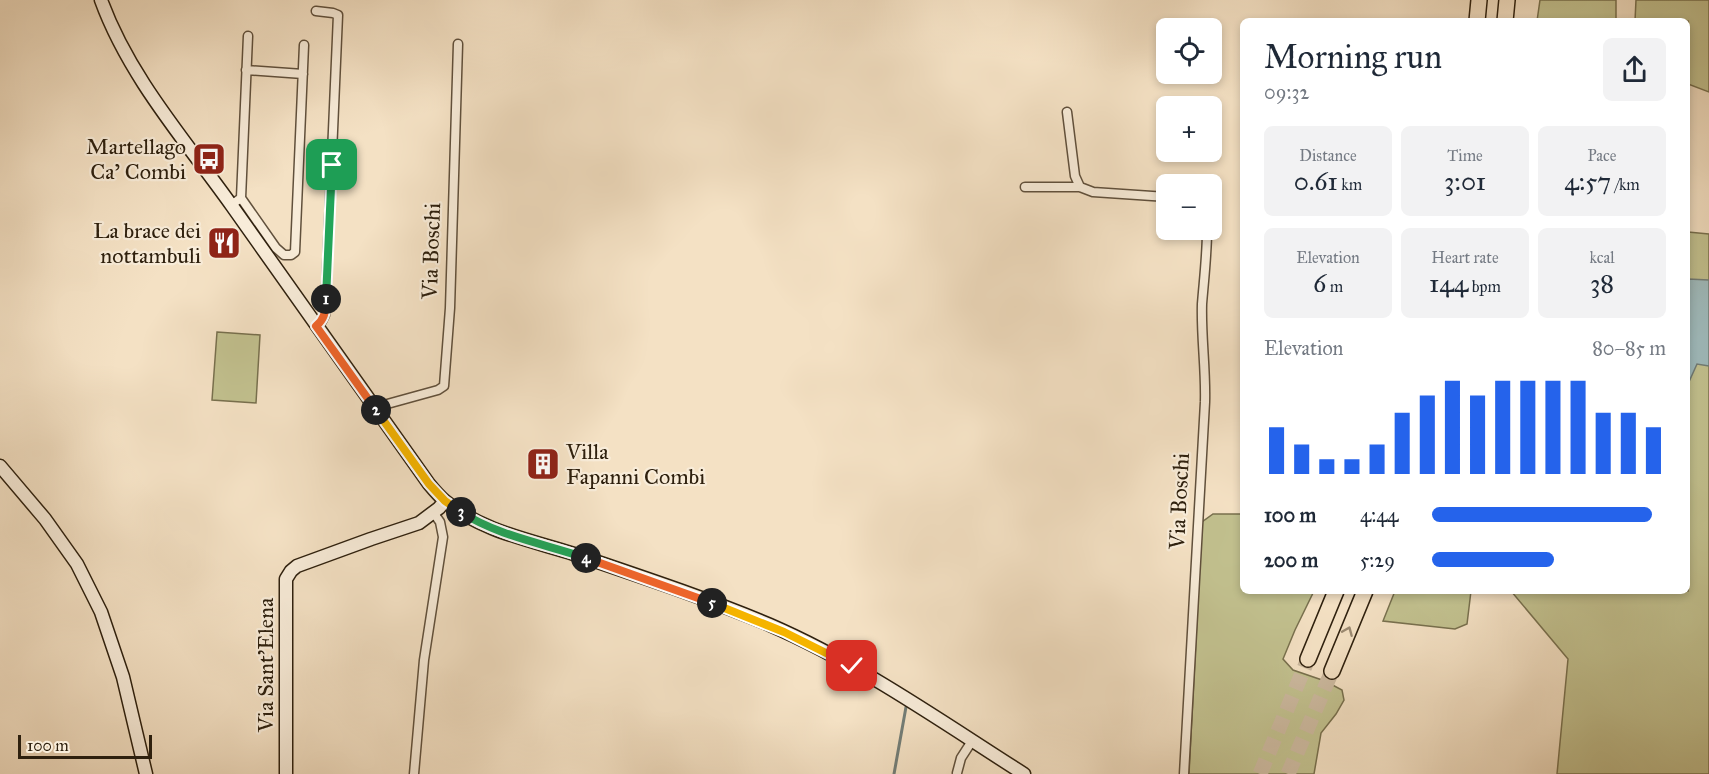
<!DOCTYPE html>
<meta charset="utf-8">
<style>
:root{--surface:#fff;--page:#f2f2f3;--text:#1f2937;--muted:#747a83;--accent:#2563eb}
body{margin:0;font-family:"IM FELL Great Primer",serif;background:var(--page);color:var(--text);height:100vh;display:flex;flex-direction:column;font-size:22px;white-space:nowrap}
*{box-sizing:border-box;margin:0}
p{font-size:20px;color:var(--muted)}
.icon{flex:none;width:33px;height:33px;fill:none;stroke:currentColor;stroke-width:2;stroke-linecap:round;stroke-linejoin:round}
.map{position:relative;flex:1;overflow:hidden}
.side{position:absolute;left:1240px;top:18px;width:450px;height:576px;display:flex;flex-direction:column;background:var(--surface);border-radius:9px;box-shadow:0 3px 9px #0003}
.side>*{flex:none}
.buttons{position:absolute;left:1156px;top:18px;display:grid;gap:12px}
.buttons a{display:grid;place-items:center;width:66px;height:66px;border-radius:9px;background:var(--surface);box-shadow:0 3px 9px #0003;font-size:30px}
.scale{position:absolute;left:18px;bottom:15px;width:134px;box-sizing:border-box;padding-left:6px;border:3px solid #2e200e;border-top:0;font-size:16px;line-height:21px;white-space:nowrap;color:#2e200e;-webkit-text-stroke:4px #f8ecd9;paint-order:stroke}
.pin{position:absolute;display:grid;place-items:center;width:51px;height:51px;color:#fff;margin:-26px;border-radius:12px;box-shadow:0 3px 9px #0006}
.km{position:absolute;width:30px;height:30px;margin:-15px;border-radius:50%;background:#222;color:#fff;font-size:16px;line-height:30px;text-align:center}
.round{display:grid;place-items:center;flex:none;width:63px;height:63px;border-radius:9px;background:var(--page)}
.summary{display:flex;align-items:center;justify-content:space-between;height:102px;padding:0 24px}
h1{font-size:33px;font-weight:600;line-height:45px}
.stats{display:grid;grid-template-columns:repeat(3,1fr);gap:9px;height:102px;padding:6px 24px}
.stats div{display:grid;align-content:center;border-radius:9px;background:var(--page);text-align:center}
.stats b{font-size:26px;font-weight:600}
.stats small{font-size:16px;font-weight:400}
.stats p{font-size:16px}
.chart{height:168px;padding:12px 24px}
.chart p{display:flex;justify-content:space-between}
.chart svg{width:100%;height:108px;margin-top:6px;stroke:var(--accent);stroke-width:6}
ul{padding:0 24px;list-style:none;font-size:20px}
li{display:grid;grid-template-columns:96px 72px 1fr;align-items:center;height:45px}
li i{height:15px;border-radius:8px;background:var(--accent)}
.map>svg:first-child{display:block}
.green{fill:#c2c18f;stroke:#78704e;stroke-width:1.5}
.water{fill:#9fbbbd;stroke:#727d77;stroke-width:1.5}
.lines{fill:none;stroke-linecap:round;stroke-linejoin:round}
.stream{stroke:#727d77;stroke-width:3}
.highway-tunnel{stroke:#ccbaa0;stroke-width:15;stroke-dasharray:15 8;stroke-linecap:butt}
.street-casing{stroke:#60503c;stroke-width:11}
.secondary-casing{stroke:#2e200e;stroke-width:15}
.highway-casing{stroke:#2e200e;stroke-width:18}
.street{stroke:#f8ecd9;stroke-width:8}
.secondary{stroke:#f8ecd9;stroke-width:12}
.highway{stroke:#f4e1c4;stroke-width:15}
.oneway{stroke:#9b8a72}
.split-1-casing{stroke:#fff;stroke-width:12}
.split-2-casing{stroke:#fff;stroke-width:12}
.split-3-casing{stroke:#fff;stroke-width:12}
.split-4-casing{stroke:#fff;stroke-width:12}
.split-5-casing{stroke:#fff;stroke-width:12}
.split-6-casing{stroke:#fff;stroke-width:12}
.split-1{stroke:#22a559;stroke-width:8}
.split-2{stroke:#f0652b;stroke-width:8}
.split-3{stroke:#f5b400;stroke-width:8}
.split-4{stroke:#22a559;stroke-width:8}
.split-5{stroke:#f0652b;stroke-width:8}
.split-6{stroke:#f5b400;stroke-width:8}
.labels{text-anchor:middle;dominant-baseline:central;stroke-width:4.5;stroke-linejoin:round;paint-order:stroke}
.poi-label{font-size:22px;fill:#2e200e;stroke:#f8ecd9;text-anchor:end}
.street-label{font-size:22px;fill:#2e200e;stroke:#f8ecd9}
</style>
<div class="map">
<svg width="1709" height="774" viewBox="0 0 1709 774">
<rect width="100%" height="100%" fill="#f4e1c4"/>
<filter id="stains"><feTurbulence type="fractalNoise" baseFrequency=".00333" numOctaves="4"/><feColorMatrix values="0 0 0 0 .2 0 0 0 0 .09 0 0 0 0 .02 0 0 0 .5 -.17"/></filter>
<radialGradient id="worn" r=".72"><stop offset=".6" stop-color="#630" stop-opacity="0"/><stop offset="1" stop-color="#630" stop-opacity=".3"/></radialGradient>
<path class="green" d="M1540,0H1616V21H1537Z
M1636,0H1709V92L1688,84V21H1635Z
M1688,232L1709,234V774H1557L1568,659L1511,591H1688Z
M217,332L260,335L256,403L212,400Z
M1213,514H1243L1244,591H1314L1295,630L1283,659L1293,670L1325,681L1342,690L1344,700L1336,714L1321,733L1314,774H1189L1202,522Z
M1395,591H1471L1467,624L1455,629L1383,621Z"/>
<path class="water" d="M1688,279L1709,280V366L1697,364L1688,384Z"/>
<g class="lines">
<path class="stream" d="M894,774L906,707"/>
<path class="highway-tunnel" d="M1260,774L1308,659
M1288,774L1332,671"/>
<defs>
<path id="street" d="M316,11L333,13L338,15L325,315L322,321L316,326
M246,70L303,74
M1067,112L1075,176L1080,187
M1025,187H1080L1093,192L1167,197
M241,198L248,36
M231,205L241,198L276,248L284,255H291L295,252L304,45
M375,409L380,406L438,390L444,386L450,308L458,44
M957,773L961,758L972,741
M414,774L424,660L443,537L440,522L433,512
M1184,774L1205,402C1206,369 1201,337 1202,304C1204,279 1207,255 1207,230"/>
<path id="secondary" d="M101,0C129,77 185,140 232,206C298,299 363,392 429,484C434,490 439,496 445,501C481,531 530,540 574,554C639,576 706,598 770,625C860,664 942,722 1024,774
M0,466L45,519L77,564L101,612L123,677L146,774
M286,774V579L291,571L297,566L371,539L419,523L439,508L445,501"/>
<path id="highway" d="M1477,21L1479,0
M1505,21L1507,0
M1308,659L1336,591
M1332,671L1365,591"/>
</defs>
<use href="#street" class="street-casing"/>
<use href="#secondary" class="secondary-casing"/>
<use href="#highway" class="highway-casing"/>
<use href="#street" class="street"/>
<use href="#secondary" class="secondary"/>
<use href="#highway" class="highway"/>
</g>
<defs><path id="oneway-chevron" d="M-2-3.5L2.5 0L-2 3.5" fill="none" stroke-width="1.6" stroke-linecap="round" stroke-linejoin="round" transform="scale(1.5)"/></defs>
<use class="oneway" href="#oneway-chevron" transform="translate(1348 631) rotate(-67)"/>
<g class="lines">
<defs>
<path id="split-1" d="M326,299L332,165"/>
<path id="split-2" d="M326,299C325,310 326,318 316,326L376,410"/>
<path id="split-3" d="M376,410L429,484L445,501L461,512"/>
<path id="split-4" d="M461,512C498,536 545,544 586,558"/>
<path id="split-5" d="M586,558L712,603"/>
<path id="split-6" d="M712,603L784,632L852,666"/>
</defs>
<use href="#split-1" class="split-1-casing"/>
<use href="#split-2" class="split-2-casing"/>
<use href="#split-3" class="split-3-casing"/>
<use href="#split-4" class="split-4-casing"/>
<use href="#split-5" class="split-5-casing"/>
<use href="#split-6" class="split-6-casing"/>
<use href="#split-1" class="split-1"/>
<use href="#split-2" class="split-2"/>
<use href="#split-3" class="split-3"/>
<use href="#split-4" class="split-4"/>
<use href="#split-5" class="split-5"/>
<use href="#split-6" class="split-6"/>
</g>
<defs>
<symbol id="bus-square" viewBox="-11 -11 22 22"><rect x="-9" y="-9" width="18" height="18" rx="4" fill="#8f2418" stroke="#f8ecd9"/><path d="M-5-6H5V4H4V6H2V4H-2V6H-4V4H-5ZM-3.5-4V0h7V-4ZM-3.5 1.2v1.5H-2V1.2ZM2 1.2v1.5H3.5V1.2Z" fill="#fff"/></symbol>
<symbol id="restaurant-square" viewBox="-11 -11 22 22"><rect x="-9" y="-9" width="18" height="18" rx="4" fill="#8f2418" stroke="#f8ecd9"/><path d="M-5-6h1v4h1v-4h1v4h1v-4h1v5L-1.5 .5V6h-2V.5L-5-1ZM5-6V6H3V1.5H1.5Q1.5-4 5-6Z" fill="#fff"/></symbol>
<symbol id="building-square" viewBox="-11 -11 22 22"><rect x="-9" y="-9" width="18" height="18" rx="4" fill="#8f2418" stroke="#f8ecd9"/><path d="M-4-6H4V6H1V3H-1V6H-4ZM-2.5-4.3h1.7v1.8h-1.7ZM.8-4.3h1.7v1.8H.8ZM-2.5-1h1.7V.8h-1.7ZM.8-1h1.7V.8H.8Z" fill="#fff"/></symbol>
</defs>
<g fill-rule="evenodd">
<use href="#bus-square" x="190" y="140" width="38" height="38"/>
<use href="#restaurant-square" x="205" y="224" width="38" height="38"/>
<use href="#building-square" x="524" y="445" width="38" height="38"/>
</g>
<g class="labels">
<g class="poi-label">
<text x="186" y="146">Martellago<tspan x="186" dy="25">Ca' Combi</tspan></text>
<text x="201" y="230">La brace dei<tspan x="201" dy="25">nottambuli</tspan></text>
<text x="566" y="451" text-anchor="start">Villa<tspan x="566" dy="25">Fapanni Combi</tspan></text>
</g>
<g class="street-label">
<text transform="translate(431 251) rotate(-88)">Via Boschi</text>
<text transform="translate(1179 501) rotate(-87)">Via Boschi</text>
<text transform="translate(265 665) rotate(-90)">Via Sant'Elena</text>
</g>
</g>
<rect width="100%" height="100%" filter="url(#stains)"/>
<rect width="100%" height="100%" fill="url(#worn)"/>
</svg>
<div class="buttons">
<a><svg class="icon" aria-label="locate" viewBox="0 0 24 24"><circle cx="12" cy="12" r="6"/><path d="M12 2v4M12 18v4M2 12h4M18 12h4"/></svg></a>
<a>+</a>
<a>−</a>
</div>
<div class="scale">100 m</div>
<div class="pin" style="left:332px;top:165px;background:#1e9e55"><svg class="icon" aria-label="arrive" viewBox="0 0 24 24"><path d="M6 21V4h12l-3 4 3 4H6"/></svg></div>
<div class="pin" style="left:852px;top:666px;background:#d93025"><svg class="icon" aria-label="check" viewBox="0 0 24 24"><path d="M5 12l5 5 9-10"/></svg></div>
<b class="km" style="left:326px;top:299px">1</b>
<b class="km" style="left:376px;top:410px">2</b>
<b class="km" style="left:461px;top:512px">3</b>
<b class="km" style="left:586px;top:558px">4</b>
<b class="km" style="left:712px;top:603px">5</b>
<section class="side">
<div class="summary"><div><h1>Morning run</h1><p>09:32</p></div><a class="round"><svg class="icon" aria-label="share" viewBox="0 0 24 24"><path d="M12 15V3M7 8l5-5 5 5M5 13v7h14v-7"/></svg></a></div>
<div class="stats">
<div><p>Distance</p><b>0.61<small> km</small></b></div>
<div><p>Time</p><b>3:01</b></div>
<div><p>Pace</p><b>4:57<small> /km</small></b></div>
</div>
<div class="stats">
<div><p>Elevation</p><b>6<small> m</small></b></div>
<div><p>Heart rate</p><b>144<small> bpm</small></b></div>
<div><p>kcal</p><b>38</b></div>
</div>
<div class="chart"><p><span>Elevation</span>80–85 m</p>
<svg viewBox="0 0 160 44" preserveAspectRatio="none"><path d="M5 44V25M15 44V32M25 44V38M35 44V38M45 44V32M55 44V19M65 44V12M75 44V6M85 44V12M95 44V6M105 44V6M115 44V6M125 44V6M135 44V19M145 44V19M155 44V25"/></svg>
</div>
<ul>
<li><b>100 m</b>4:44<i style="width:94%"></i></li>
<li><b>200 m</b>5:29<i style="width:52%"></i></li>
</ul>
</section>
</div>
